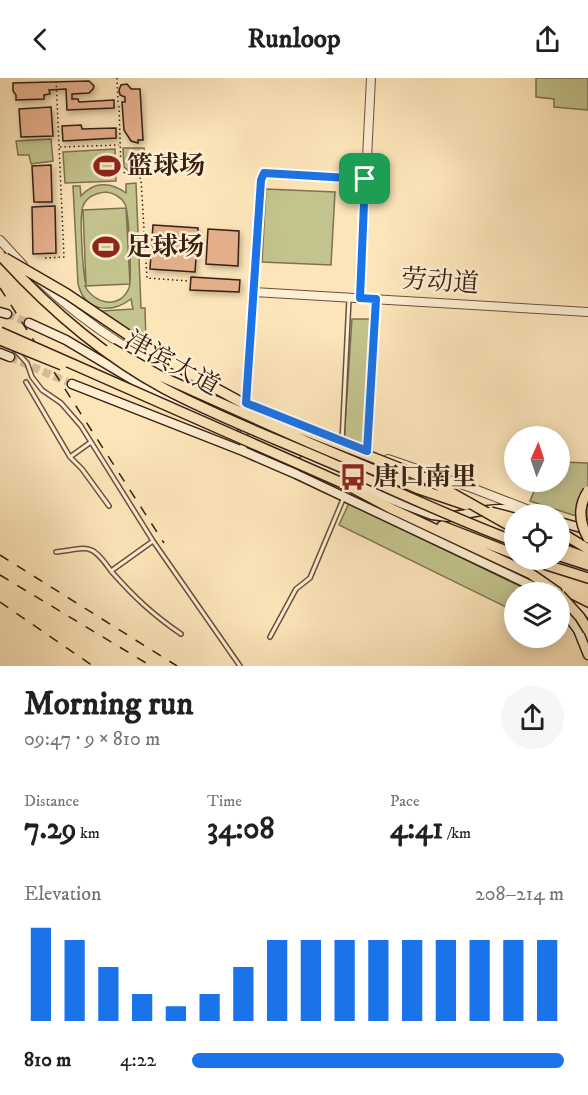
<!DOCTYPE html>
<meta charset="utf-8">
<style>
:root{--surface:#fff;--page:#f6f6f6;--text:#202124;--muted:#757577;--accent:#1a73e8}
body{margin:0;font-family:"IM FELL DW Pica","Noto Serif SC",serif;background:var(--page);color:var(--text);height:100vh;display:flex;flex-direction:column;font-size:22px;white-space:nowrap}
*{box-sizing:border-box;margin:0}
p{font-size:20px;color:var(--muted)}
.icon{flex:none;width:33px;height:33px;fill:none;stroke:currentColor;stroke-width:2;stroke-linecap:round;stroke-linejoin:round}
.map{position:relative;height:588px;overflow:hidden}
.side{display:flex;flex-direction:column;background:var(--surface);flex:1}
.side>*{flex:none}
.needle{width:39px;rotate:3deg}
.buttons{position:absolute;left:504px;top:348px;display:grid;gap:12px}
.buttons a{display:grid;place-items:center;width:66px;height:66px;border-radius:50%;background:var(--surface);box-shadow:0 3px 15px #0003;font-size:30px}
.pin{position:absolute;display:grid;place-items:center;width:51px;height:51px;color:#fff;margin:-26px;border-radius:12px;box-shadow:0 3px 9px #0006}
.round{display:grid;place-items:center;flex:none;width:63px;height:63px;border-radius:32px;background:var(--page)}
.head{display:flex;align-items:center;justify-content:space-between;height:102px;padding:0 24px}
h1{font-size:33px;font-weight:700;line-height:45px}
.figures{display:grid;grid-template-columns:repeat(3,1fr);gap:9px;height:102px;padding:6px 24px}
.figures div{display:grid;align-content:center}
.figures b{font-size:30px;font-weight:700}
.figures small{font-size:16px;font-weight:400}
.figures p{font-size:16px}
.chart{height:168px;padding:12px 24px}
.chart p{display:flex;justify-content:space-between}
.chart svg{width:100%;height:108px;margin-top:6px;stroke:var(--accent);stroke-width:6}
ul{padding:0 24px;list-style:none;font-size:20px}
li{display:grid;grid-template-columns:96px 72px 1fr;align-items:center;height:45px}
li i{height:15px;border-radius:8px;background:var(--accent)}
header{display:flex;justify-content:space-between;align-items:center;height:78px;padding:0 24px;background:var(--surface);font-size:27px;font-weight:700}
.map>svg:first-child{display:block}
.green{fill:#c3c38d;stroke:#7e7250;stroke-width:1.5;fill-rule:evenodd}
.building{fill:#e3ae8a;stroke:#382013;stroke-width:1.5;filter:url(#shadow)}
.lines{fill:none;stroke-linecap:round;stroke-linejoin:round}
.secondary-tunnel{stroke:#d6be99;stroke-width:8;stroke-dasharray:8 4;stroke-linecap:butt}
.service-casing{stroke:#69513d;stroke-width:6}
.minor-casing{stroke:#69513d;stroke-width:9}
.tertiary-casing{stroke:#69513d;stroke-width:10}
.secondary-casing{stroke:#382013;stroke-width:11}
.trunk-casing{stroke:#382013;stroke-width:12}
.path{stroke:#382013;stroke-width:1.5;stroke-dasharray:1.5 3;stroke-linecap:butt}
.service{stroke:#feeed2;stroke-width:3}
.minor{stroke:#feeed2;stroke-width:6}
.tertiary{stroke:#feeed2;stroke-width:8}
.secondary{stroke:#feeed2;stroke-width:8}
.trunk{stroke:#fde5ba;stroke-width:9}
.rail{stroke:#382013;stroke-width:1.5;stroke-dasharray:10 10;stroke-linecap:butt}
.trunk-bridge-casing{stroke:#382013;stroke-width:12;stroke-linecap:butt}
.trunk-bridge{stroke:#fde5ba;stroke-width:9}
.route-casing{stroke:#fff;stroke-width:12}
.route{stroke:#1a73e8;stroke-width:8}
.labels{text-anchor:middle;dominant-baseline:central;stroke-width:5;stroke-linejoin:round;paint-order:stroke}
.poi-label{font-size:26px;font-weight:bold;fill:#382013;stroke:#feeed2;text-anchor:start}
.street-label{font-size:26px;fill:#382013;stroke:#feeed2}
</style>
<header><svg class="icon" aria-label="back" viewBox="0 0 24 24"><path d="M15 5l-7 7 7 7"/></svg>Runloop<svg class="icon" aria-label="share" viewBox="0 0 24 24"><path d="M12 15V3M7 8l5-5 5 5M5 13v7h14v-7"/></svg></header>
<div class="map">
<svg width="588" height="588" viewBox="0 0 588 588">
<defs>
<filter id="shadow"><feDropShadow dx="2" dy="3" stdDeviation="3" flood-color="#0004"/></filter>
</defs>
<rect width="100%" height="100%" fill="#fde5ba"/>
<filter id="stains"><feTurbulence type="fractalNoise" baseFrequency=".00333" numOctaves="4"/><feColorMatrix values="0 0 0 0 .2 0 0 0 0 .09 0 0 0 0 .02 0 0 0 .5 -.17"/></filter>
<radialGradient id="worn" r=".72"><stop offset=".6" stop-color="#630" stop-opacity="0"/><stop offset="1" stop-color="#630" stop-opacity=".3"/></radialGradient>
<path class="green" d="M536,0H588V32L554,29V21L536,19Z
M51,61L53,83L31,86L29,77H18L16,63Z
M123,70H144L146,92H128L124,89Z
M115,71L116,103L65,105L63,74Z
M136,105L141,230H145L146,265L100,233L133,231L131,221C111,236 85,234 78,206L73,108H80L81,118C94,103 111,104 126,115V106ZM106,114C114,115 121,119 125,126C129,134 132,202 129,210C120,232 94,226 85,208L130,206L126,130L83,132L86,207C83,196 79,136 83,128C87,118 96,115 106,114Z
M266,111L335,114L331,187L262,184Z
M352,241H372L365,370L344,362Z
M560,384L588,385V442L530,423L538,404H560Z
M349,425L532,514H514V533L339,447Z"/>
<path class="building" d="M89,3L94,8L93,11L89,15L72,16V21H78L79,24L114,22V30L67,32L66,11L49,12L50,16L44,17V21L16,22V17L13,13V5Z
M127,6L131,11H140L143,62H138V65L131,63L124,52L122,24H125V19L120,17L119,12L121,7Z
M51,29L53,58L21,59L19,31Z
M81,47L82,51L116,50V60L63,63L62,48Z
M51,87L52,124H34L32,88Z
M55,128L56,175L33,176L32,129Z
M153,147L198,150L195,194L150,191Z
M208,151L239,153L238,188L206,186Z
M191,199L240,202L239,214L190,212Z"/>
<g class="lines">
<path class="secondary-tunnel" d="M7,236L29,245
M10,279L72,306"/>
<defs>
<path id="service" d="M14,271L27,285L32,299L42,312L61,325L81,348L153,463L240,588
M26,304L70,379L82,391L109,428
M342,364L349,221
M367,373L376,223
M70,379L91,364
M153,463L111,493C134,519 152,536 181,556
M56,474C89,470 91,464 111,493
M270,559L296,511L310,500L344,419"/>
<path id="minor" d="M243,373L261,102L264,95L365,101"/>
<path id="tertiary" d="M0,162L23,187
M41,204C89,249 148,287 209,311
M254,214L588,234
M360,220L371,0
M388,381L472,410L529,432"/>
<path id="secondary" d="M0,234L7,236
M29,245L66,262L155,315L233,352
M0,275L10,279
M72,306L243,373L296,396L545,514
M303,383L403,426L432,437L448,439C485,433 498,426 535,436
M560,444L588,452
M568,525L588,535
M560,528L578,552L588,577"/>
<path id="trunk" d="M349,408L392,431L531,496L557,514
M442,448L514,476
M560,454L588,471
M560,470L588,480
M560,478L588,487
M531,482L588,500"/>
</defs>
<use href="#service" class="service-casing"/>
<use href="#minor" class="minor-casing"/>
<use href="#tertiary" class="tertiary-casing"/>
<use href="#secondary" class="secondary-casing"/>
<use href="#trunk" class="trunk-casing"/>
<path class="path" d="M117,0L118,24
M119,28L121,92L127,97L139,98L141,102L147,200L188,203
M60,69L119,67
M45,180L64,179L56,0"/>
<use href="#service" class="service"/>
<use href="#minor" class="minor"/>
<use href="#tertiary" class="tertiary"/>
<use href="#secondary" class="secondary"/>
<use href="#trunk" class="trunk"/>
<path class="rail" d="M0,210L164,465
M0,477L177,588
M0,497L151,588
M0,524L93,588"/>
<defs>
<path id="trunk-bridge" d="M0,177C48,230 102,277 165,311C218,339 276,361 331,385C392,411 452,440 514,463
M5,180L67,216L146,269L204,304L250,329L278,342L425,400L514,450
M0,254L349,408
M0,262L62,287
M111,270L160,298L310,365L419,411L466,427
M588,413C578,428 579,444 588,460
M491,434L514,440
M560,517L580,539L588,552"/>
</defs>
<use href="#trunk-bridge" class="trunk-bridge-casing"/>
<use href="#trunk-bridge" class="trunk-bridge"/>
</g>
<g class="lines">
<defs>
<path id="route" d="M264,95L365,101L360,220L376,221L367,373L246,325L261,102Z"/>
</defs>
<use href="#route" class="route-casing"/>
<use href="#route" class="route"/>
</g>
<defs>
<symbol id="stadium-bare" viewBox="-9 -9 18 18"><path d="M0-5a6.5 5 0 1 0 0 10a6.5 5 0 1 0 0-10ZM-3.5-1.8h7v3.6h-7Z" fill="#8f2418" stroke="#feeed2" stroke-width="2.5" paint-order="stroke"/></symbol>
<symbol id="bus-bare" viewBox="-9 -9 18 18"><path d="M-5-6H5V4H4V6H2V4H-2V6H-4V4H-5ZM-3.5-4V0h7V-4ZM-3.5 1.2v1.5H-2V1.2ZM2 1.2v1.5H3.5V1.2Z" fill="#8f2418" stroke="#feeed2" stroke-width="2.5" paint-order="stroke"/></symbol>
</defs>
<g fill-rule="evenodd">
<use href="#stadium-bare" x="88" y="69" width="38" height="38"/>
<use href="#stadium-bare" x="87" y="150" width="38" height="38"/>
<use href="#bus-bare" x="334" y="380" width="38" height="38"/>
</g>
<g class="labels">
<g class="poi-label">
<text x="127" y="88">篮球场</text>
<text x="126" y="169">足球场</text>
<text x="373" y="399">唐口南里</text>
</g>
<g class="street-label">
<text transform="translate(440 204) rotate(4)">劳动道</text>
<text transform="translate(172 286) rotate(29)">津滨大道</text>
</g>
</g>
<rect width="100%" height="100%" filter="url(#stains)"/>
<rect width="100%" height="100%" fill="url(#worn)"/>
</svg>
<div class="buttons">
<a><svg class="needle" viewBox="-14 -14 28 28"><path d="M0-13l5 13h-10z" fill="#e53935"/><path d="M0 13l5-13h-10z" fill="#757577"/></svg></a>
<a><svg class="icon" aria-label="locate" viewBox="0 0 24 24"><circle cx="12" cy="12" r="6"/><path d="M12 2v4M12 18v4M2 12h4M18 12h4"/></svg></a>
<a><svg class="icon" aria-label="layers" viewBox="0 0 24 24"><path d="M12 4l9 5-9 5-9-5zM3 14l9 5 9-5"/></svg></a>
</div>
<div class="pin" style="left:365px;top:101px;background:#1e9e55"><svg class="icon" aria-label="arrive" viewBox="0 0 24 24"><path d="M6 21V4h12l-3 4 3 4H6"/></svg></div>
</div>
<section class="side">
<div class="head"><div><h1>Morning run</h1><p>09:47 · 9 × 810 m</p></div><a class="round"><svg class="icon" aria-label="share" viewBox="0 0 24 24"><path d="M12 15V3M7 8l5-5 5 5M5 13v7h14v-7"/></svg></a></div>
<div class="figures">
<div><p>Distance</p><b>7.29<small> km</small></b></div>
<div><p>Time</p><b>34:08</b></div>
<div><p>Pace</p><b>4:41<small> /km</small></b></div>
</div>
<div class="chart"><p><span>Elevation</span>208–214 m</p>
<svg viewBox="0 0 160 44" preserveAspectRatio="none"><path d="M5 44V6M15 44V11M25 44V22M35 44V33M45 44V38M55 44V33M65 44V22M75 44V11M85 44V11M95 44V11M105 44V11M115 44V11M125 44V11M135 44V11M145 44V11M155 44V11"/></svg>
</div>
<ul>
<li><b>810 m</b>4:22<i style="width:100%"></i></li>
</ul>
</section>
